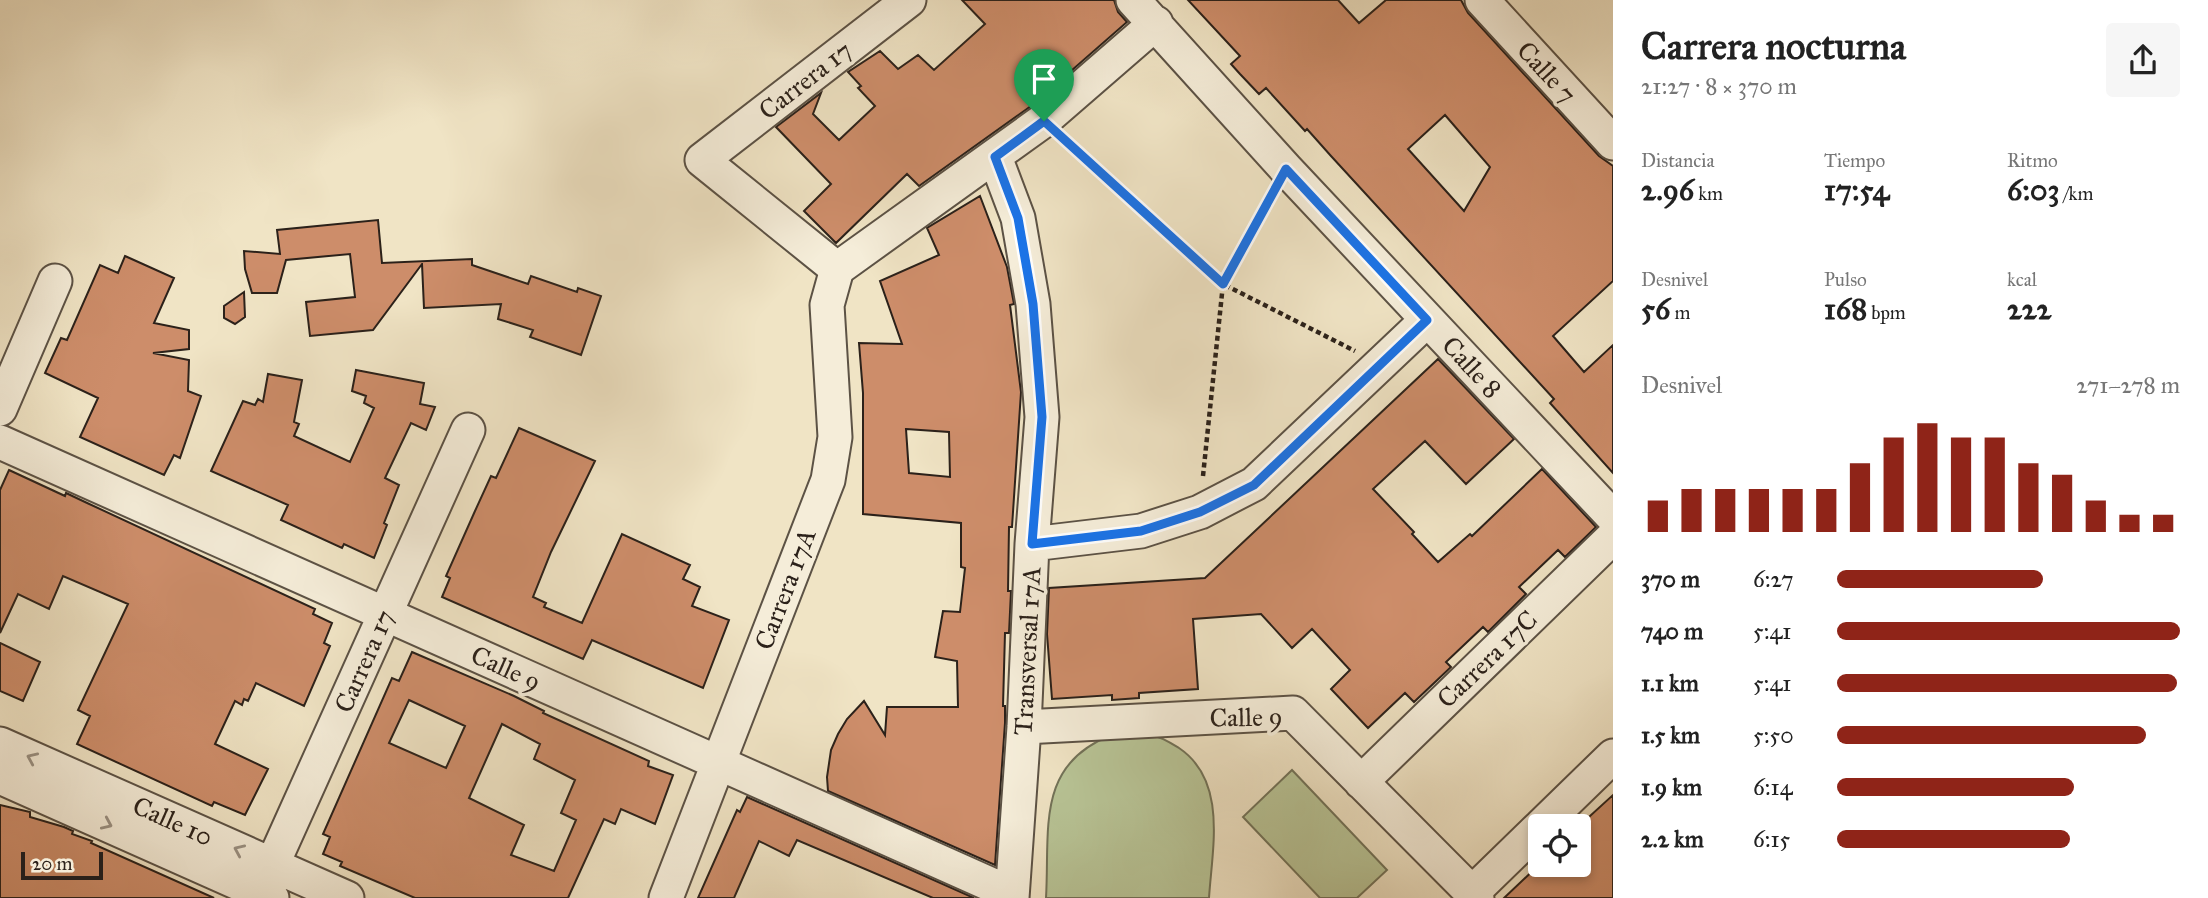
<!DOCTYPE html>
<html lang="es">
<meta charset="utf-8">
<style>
:root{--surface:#fff;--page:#f6f6f6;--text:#222;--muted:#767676;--accent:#8f2418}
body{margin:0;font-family:"IM FELL Great Primer",serif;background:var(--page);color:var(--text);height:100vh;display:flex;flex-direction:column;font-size:26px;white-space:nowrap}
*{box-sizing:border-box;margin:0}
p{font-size:23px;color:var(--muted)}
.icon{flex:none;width:38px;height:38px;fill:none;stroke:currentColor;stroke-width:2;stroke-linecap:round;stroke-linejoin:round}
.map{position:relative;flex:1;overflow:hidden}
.side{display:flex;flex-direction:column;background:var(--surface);width:595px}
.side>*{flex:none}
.fabs{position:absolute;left:1528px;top:814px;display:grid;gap:14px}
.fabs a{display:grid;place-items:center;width:63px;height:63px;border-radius:7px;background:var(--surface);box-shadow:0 4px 10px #0003;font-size:35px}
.scale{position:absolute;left:21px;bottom:18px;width:82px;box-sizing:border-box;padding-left:7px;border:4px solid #2b211a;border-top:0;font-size:19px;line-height:24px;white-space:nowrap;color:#2b211a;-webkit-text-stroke:5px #f5edd9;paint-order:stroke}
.pin{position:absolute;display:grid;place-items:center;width:60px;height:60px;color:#fff;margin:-72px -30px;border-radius:50% 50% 50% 0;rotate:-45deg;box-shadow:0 0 7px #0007}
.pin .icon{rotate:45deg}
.round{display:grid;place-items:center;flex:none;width:74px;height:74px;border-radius:7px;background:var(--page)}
.summary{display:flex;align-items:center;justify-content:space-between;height:119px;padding:0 28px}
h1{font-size:38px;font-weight:700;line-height:52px}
.stats{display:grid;grid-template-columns:repeat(3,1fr);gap:10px;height:119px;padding:7px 28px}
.stats div{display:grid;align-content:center}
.stats b{font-size:30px;font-weight:700}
.stats small{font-size:19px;font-weight:400}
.stats p{font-size:19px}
.chart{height:196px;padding:14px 28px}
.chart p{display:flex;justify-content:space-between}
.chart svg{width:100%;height:126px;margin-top:7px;stroke:var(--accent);stroke-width:6}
ul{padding:0 28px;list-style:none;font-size:23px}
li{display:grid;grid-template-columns:112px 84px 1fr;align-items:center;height:52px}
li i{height:18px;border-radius:9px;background:var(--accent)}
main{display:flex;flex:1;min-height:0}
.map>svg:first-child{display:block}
.green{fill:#b8c496;stroke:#727258;stroke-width:2}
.building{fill:#cd8d6a;stroke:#2b211a;stroke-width:2;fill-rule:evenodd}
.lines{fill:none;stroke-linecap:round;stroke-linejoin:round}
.minor-casing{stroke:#5c5245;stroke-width:37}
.path{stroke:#2b211a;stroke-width:4.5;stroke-dasharray:5 3.5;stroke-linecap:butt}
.minor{stroke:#f5edd9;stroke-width:33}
.oneway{stroke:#9a9183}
.route-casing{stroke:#fff;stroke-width:14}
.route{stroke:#1a73e8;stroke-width:9}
.labels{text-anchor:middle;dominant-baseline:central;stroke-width:7;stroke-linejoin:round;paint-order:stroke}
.street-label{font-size:26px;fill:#2b211a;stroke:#f5edd9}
</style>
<main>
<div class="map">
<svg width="1613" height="898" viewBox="0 0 1613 898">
<rect width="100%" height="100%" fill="#f0e4c5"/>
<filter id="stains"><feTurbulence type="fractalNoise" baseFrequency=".00286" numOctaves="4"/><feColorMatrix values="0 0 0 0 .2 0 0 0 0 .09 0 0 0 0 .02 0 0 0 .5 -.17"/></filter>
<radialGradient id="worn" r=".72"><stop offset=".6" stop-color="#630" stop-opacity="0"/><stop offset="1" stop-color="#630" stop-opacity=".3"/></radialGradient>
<path class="green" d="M1112,735C1124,735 1138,733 1150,735C1160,736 1171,743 1179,748C1228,781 1212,849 1209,898H1046C1050,830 1035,764 1112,735Z
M1292,770L1387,870L1357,898H1320L1243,817Z"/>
<path class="building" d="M962,0H1114L1118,12L1127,22L1031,106L919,186L907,174L836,243L804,211L831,184L776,127L821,93L813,114L839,140L875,106L858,88L861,86L848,72L880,51L898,69L918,55L934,70L985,24Z
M1188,0H1338L1359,23L1386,0H1461L1468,13L1599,156L1613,166V281L1553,336L1584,372L1613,345V473L1550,403L1554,399L1331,156L1307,129L1305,131L1266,88L1259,94L1240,74L1231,64L1240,56ZM1445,115L1490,167L1464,211L1408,149Z
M980,196L1007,267L1014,304L1010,305L1021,392L1012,527H1009L1008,591H1011L1009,633H1005L1003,706H1005V723L995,865L828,791L827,777L831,750L838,734L847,719L864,701L885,735L887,707H958L957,661L935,657L943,611L960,612L965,568L961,567V523L863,514V393L859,343L902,344L880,281L939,255L927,228ZM906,429L949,432L950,477L909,473Z
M378,220L382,263L472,259V265L528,284L531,276L577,292L578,288L601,296L581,355L530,337L533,330L498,319L501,304L424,308L422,264L373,330L310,336L306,302L355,297L350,254L286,260L277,293H252L245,269L244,251L280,254L277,230Z
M125,256L174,278L154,323L189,330V349L153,353L189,360L188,391L201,396L180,458L174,455L164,475L80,437L98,398L45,373L61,338L67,340L100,265L118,273Z
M244,292L245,317L235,324L224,318V306Z
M1438,359L1514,439L1466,484L1425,441L1373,489L1414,532L1412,534L1438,562L1470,534L1472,536L1542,469L1596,527L1565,557L1558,550L1519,587L1526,594L1488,632L1483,627L1446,662L1451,667L1414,702L1405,693L1368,728L1331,689L1350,670L1312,629L1292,648L1261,614L1193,619L1198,689L1139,693V698L1112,700V695L1052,699L1047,634L1049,588L1205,578Z
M356,370L424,383L420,404L435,407L426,430L411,423L385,478L399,485L384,523L387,525L374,558L344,544L342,548L281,520L288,505L211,471L243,401L255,405L258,399L263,402L268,374L302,380L294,422L299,424L294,436L350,462L374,408L364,403L366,396L352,391Z
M519,428L595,461L551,552L533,597L546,603L544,607L582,623L622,534L690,565L683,579L700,587L692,606L729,620L703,688L592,640L583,659L442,597L450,578L446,576L475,511L491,476L496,478Z
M9,470L65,496L66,493L85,502L315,609L313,614L332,623L324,643L330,646L304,706L256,683L248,701L244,699L242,705L235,701L215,744L268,769L245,815L214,802L212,806L77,744L90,716L78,710L128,604L63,576L49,609L18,594L0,633V490Z
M0,643L40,662L23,701L0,691Z
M412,652L514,696L544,711L543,713L649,761L648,766L673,775L655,824L621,809L615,824L604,819L568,898H415L340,866L342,862L323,854L330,837L323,834L392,678L399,681ZM409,700L465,726L446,768L389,743ZM502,724L540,744L534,759L575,780L561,813L576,820L554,871L511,855L524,825L469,798Z
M1613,795V898H1504L1540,864H1578V827Z
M747,797L974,898H933L797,840L789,856L759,841L734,898H698L737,810L740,812Z
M0,805L30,812V817L64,827L73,831L72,834L92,841L91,843L214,898H0Z"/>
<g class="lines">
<defs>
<path id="minor" d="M1133,0L1286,169L1613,517
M1482,0L1613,143
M995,157L1018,218L1033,304L1042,417L1032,544L1024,727L1012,898
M837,269L702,160L909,0
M0,409L55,281
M0,442L1012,894
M1032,544L1141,531L1200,512L1254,484L1427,320
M1024,727L1293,713L1477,898
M0,744L347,898
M0,777L272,898
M1361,782L1613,537
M1541,826L1613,756
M1472,893L1540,827
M255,898L260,892L468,430
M666,898L828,480L835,437L827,305L837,269L1043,121L1156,23"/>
</defs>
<use href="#minor" class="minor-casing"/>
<path class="path" d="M1064,140L1223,284L1272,194
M1203,476L1223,284L1355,351"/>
<use href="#minor" class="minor"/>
</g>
<defs><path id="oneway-chevron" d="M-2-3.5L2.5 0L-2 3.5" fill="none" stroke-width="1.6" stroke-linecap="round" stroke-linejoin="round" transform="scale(1.75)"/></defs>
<g class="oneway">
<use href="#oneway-chevron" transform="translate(32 758) rotate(-156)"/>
<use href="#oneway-chevron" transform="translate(107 824) rotate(24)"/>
<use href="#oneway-chevron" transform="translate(239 850) rotate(-156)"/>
</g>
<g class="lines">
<defs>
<path id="route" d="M1044,121L1223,284L1286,169L1427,320L1254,485L1200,512L1141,531L1032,544L1042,417L1033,304L1018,218L995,157Z"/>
</defs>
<use href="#route" class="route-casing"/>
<use href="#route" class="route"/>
</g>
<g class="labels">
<g class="street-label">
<text transform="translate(1547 72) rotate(47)">Calle 7</text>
<text transform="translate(805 80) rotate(-38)">Carrera 17</text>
<text transform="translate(1472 367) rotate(47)">Calle 8</text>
<text transform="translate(785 589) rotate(-69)">Carrera 17A</text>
<text transform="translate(1027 651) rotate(-87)">Transversal 17A</text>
<text transform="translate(1487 659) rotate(-44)">Carrera 17C</text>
<text transform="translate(364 661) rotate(-66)">Carrera 17</text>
<text transform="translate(506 668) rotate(24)">Calle 9</text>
<text transform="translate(1246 717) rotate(-1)">Calle 9</text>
<text transform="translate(173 821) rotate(24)">Calle 10</text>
</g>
</g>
<rect width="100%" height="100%" filter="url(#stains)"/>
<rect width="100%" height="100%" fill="url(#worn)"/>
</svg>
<div class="fabs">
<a><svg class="icon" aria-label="locate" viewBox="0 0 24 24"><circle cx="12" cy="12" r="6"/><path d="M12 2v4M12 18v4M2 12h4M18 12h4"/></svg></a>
</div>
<div class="scale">20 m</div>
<div class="pin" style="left:1044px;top:121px;background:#1e9e55"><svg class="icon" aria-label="arrive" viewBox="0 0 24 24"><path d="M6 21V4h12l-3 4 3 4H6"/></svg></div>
</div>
<section class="side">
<div class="summary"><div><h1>Carrera nocturna</h1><p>21:27 · 8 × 370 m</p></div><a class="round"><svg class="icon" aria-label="share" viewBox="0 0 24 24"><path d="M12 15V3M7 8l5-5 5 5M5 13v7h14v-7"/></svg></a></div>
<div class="stats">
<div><p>Distancia</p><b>2.96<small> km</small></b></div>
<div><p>Tiempo</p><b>17:54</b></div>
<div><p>Ritmo</p><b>6:03<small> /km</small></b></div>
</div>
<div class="stats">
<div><p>Desnivel</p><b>56<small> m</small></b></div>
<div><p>Pulso</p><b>168<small> bpm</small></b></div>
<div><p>kcal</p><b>222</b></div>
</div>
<div class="chart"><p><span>Desnivel</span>271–278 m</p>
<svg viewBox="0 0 160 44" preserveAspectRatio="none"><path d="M5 44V33M15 44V29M25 44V29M35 44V29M45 44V29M55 44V29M65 44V20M75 44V11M85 44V6M95 44V11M105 44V11M115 44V20M125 44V24M135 44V33M145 44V38M155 44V38"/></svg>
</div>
<ul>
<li><b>370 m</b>6:27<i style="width:60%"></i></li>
<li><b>740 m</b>5:41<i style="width:100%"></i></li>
<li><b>1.1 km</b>5:41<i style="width:99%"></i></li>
<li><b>1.5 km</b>5:50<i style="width:90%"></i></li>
<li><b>1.9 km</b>6:14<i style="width:69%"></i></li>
<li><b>2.2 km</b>6:15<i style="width:68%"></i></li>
</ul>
</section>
</main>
